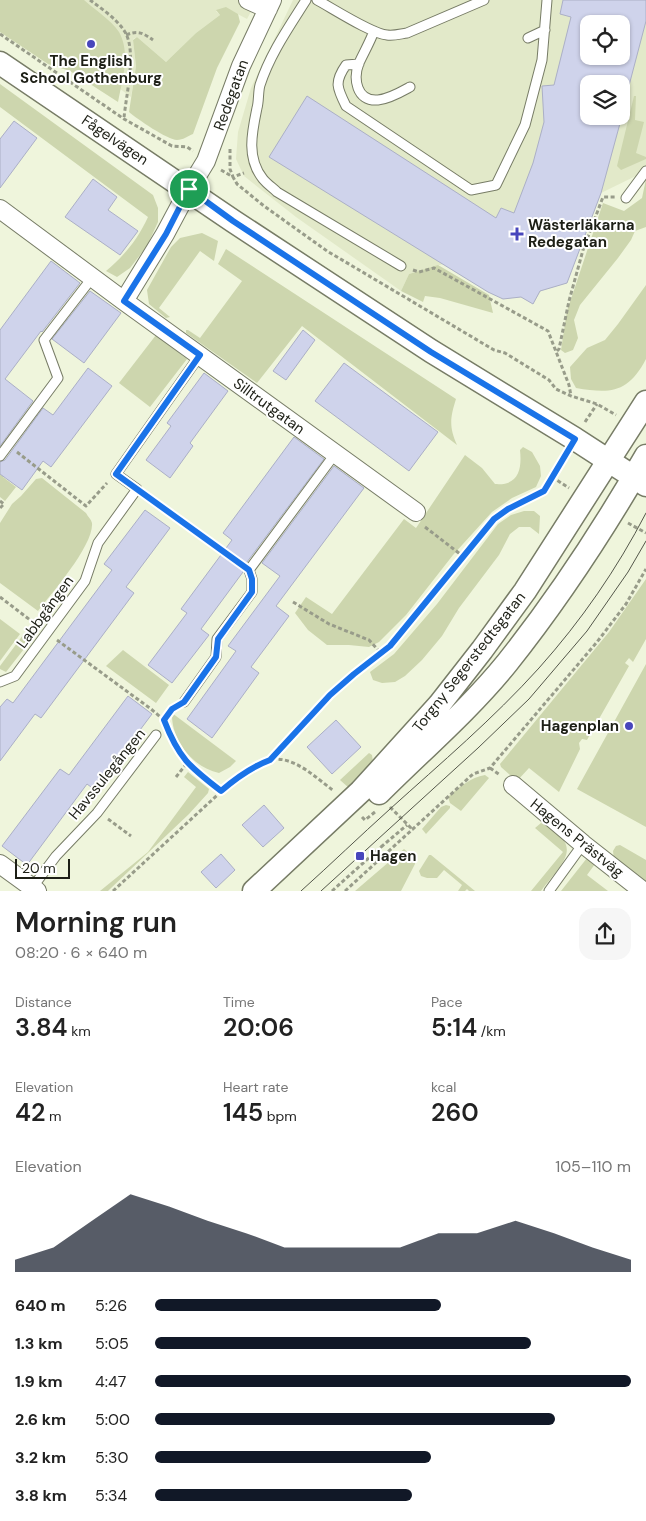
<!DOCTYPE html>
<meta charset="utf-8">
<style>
:root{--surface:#fff;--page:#f6f6f6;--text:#222;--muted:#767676;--accent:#111827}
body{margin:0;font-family:"DM Sans",sans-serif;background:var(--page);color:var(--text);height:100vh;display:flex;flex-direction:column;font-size:19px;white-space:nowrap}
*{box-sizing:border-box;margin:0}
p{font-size:16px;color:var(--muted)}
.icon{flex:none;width:28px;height:28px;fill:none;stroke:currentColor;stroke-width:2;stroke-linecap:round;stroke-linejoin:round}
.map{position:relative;height:891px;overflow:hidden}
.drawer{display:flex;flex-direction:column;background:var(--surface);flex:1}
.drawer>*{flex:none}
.buttons{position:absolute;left:580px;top:15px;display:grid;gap:10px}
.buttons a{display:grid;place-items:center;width:50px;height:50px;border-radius:10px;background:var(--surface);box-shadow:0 1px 4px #0004;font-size:25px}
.scale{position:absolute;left:15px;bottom:12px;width:55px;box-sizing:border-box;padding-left:5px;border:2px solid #1d1f16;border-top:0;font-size:14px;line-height:18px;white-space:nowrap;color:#1d1f16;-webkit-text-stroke:4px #fff;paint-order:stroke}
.pin{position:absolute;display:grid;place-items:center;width:42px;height:42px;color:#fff;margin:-21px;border:2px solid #fff;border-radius:50%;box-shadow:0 1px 5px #0007}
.round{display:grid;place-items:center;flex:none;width:52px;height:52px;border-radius:15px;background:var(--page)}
.head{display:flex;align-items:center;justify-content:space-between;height:85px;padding:0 15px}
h1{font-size:28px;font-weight:600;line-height:38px}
.metrics{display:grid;grid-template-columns:repeat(3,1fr);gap:8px;height:85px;padding:5px 15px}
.metrics div{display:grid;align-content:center}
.metrics b{font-size:25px;font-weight:600}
.metrics small{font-size:14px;font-weight:400}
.metrics p{font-size:14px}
.chart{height:140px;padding:10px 15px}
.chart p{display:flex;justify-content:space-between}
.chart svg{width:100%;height:90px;margin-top:5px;fill:var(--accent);opacity:.7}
ul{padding:0 15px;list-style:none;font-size:16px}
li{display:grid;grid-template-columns:80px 60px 1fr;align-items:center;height:38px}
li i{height:12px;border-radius:6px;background:var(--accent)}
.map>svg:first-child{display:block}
.built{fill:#e2e9c9;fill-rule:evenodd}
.green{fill:#cdd6ae}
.building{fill:#cfd3eb;stroke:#abafc6;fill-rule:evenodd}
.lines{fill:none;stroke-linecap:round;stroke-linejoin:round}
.service-casing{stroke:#777c66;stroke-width:11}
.minor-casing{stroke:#777c66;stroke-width:20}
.tertiary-casing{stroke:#777c66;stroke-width:25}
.path{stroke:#989c8a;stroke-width:3;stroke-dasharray:4 2.5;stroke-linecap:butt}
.service{stroke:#fff;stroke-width:9}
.minor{stroke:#fff;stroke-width:18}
.tertiary{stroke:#fff;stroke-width:22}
.tram{stroke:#54574a;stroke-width:1}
.route-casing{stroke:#fff;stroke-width:10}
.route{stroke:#1a73e8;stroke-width:6}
.poi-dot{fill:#4846bc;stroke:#fff;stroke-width:2}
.labels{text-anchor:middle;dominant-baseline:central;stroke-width:4;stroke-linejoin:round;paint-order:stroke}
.poi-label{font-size:15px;font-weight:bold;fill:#1d1f16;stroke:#fff;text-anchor:start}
.street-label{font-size:15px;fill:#1d1f16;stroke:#fff}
</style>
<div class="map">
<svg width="646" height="891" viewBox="0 0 646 891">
<rect width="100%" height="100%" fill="#eff5dc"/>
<path class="built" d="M0,0H257L247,19L232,11H216L220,15L196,33L166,62L137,37L133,39L136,66L131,97Z
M293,0H646V171L601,193L567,283L541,291L533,304L521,297L503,299L443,264L409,274L401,291L296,217L244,176L236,159L238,132L251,88ZM589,24H621V56H589ZM589,84H621V116H589Z"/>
<path class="green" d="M0,0H84C95,10 111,20 119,32C131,53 122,81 118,102L70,71L48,64L0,32Z
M226,7L238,14L240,22L217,68L193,134C188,136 183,140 177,140C168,140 137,119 129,112L136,66L133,40L137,37L166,62L196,33L220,15L216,10Z
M0,84L153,195L158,208V222L147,246L130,268L117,277L106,271C124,256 138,239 148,217L0,107Z
M634,96H636L635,120L644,122L636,153L646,157V159L621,170L617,166Z
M646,179V227L635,231L631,240L618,258L580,305L574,320L578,338L573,350L565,353L561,350L567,311L603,203L624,211L642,198Z
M202,233L218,241L214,261L200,251L159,308L170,317L166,318L149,304L147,290L171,247L180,238Z
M226,249L456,399C450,418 449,427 457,445L302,326L257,383L186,333V330H188L200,338L242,281L218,264Z
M438,265L489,295L493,313L440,298L425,296L423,302L401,291L409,274Z
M646,285V359C628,393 611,394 576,388L571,379L570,367L587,348L605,340L618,324Z
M156,335L187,359L150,407L119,383Z
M523,447L532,452L540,466L541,476L536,487L512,498L492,512L453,555L406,615L379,642L369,647L349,645H327L308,630L295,613L306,597L332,614L404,519L416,528L465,455L482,468L495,484C519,486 522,469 520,450Z
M14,463L3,477L16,487L5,501L0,497V472Z
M42,478L86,513C88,517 91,519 92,523C94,545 52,593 38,611L0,583V523L12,504L21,496L36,479Z
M524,511H534L540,516L539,534L530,527H519L510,534L499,555L459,608L442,636L422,660L405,676L395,682L382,683L373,680L370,672L394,654L437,604L498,524L511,515Z
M646,579V639L633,662L629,658L625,663L629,666L587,740L582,739L579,743L580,749L559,792L529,768L517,781L501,767L500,764L609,632Z
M0,619L20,634L0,661Z
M23,635L31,640L6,672L0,669V666Z
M123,650L169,685L156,703L106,666Z
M646,664V827L577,789Z
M172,713L236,761L230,767L219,773C192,767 171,740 172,713Z
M369,753L372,755L373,762L349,788L340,780Z
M188,772L209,789L208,793L189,814L110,889L108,891H100L148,852L196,787L184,777Z
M485,775L489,778L461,811L450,803L448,797C458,788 471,777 485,775Z
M446,805L450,806V808L426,834L422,829L441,807Z
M541,823C586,846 563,862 541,891H531L563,852L535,828Z
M620,845L646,860V882L614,860L613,851L616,846Z
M404,849L414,857L415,864L401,891H355Z
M429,855H431L475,891H469L467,889L465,891H458L462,885L444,870L437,878H427L421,876L419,871Z
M587,858L595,864L587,875L608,891H561Z"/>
<path class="building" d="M563,0H646V21L626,97H621V84H589V116H622L601,193L567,283L540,291L533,304L521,297L503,299L488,292L269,157L307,96L496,218L501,208L514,213L533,163L544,122L542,86L554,85L571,17L560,14ZM589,24H621V56H589Z
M14,121L37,138L0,188V139Z
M93,179L117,197L108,210L138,231L120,255L65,217Z
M51,261L80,283L42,332L41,331L5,379L33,401L0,446V330Z
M90,291L121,313L84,363L52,339Z
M303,330L315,340L286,380L273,371Z
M344,363L438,432L409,471L315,401Z
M88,368L112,386L51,467L43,461L22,490L0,474V462L5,460L43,408L53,415Z
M204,373L228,391L190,443L193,446L170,478L146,460L171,426L167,423Z
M294,437L324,459L244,566L243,572L201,629L209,635L172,683L148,665L187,613L181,609L232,540L223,533Z
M334,466L364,488L276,606L289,616L251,667L259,673L212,738L187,719L236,651L228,646L280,576L262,563Z
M145,510L170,528L126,587L134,593L41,718L35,714L0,761V707L7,699L13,703L112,570L104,564Z
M128,696L152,714L95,790L87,784L27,865L2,846L60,769L69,775Z
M336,720L361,747L332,774L307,747Z
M264,805L284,828L263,847L242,825Z
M221,854L235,870L216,888L201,872Z"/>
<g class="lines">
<defs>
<path id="service" d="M306,0C289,27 270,54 260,85C258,92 259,101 257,108C252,132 246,158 263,179C267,184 273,188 277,192L401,266
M317,0C332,8 372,34 387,35C394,36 400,34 407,33L484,0
M374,31C370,42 364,52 359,63C353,78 356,102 378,100C389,99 401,92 410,87
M528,38L545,30
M359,64L346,65C334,82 337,88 346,106L471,190L496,185L525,125L542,60L547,0
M626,198L646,171
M0,456L58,378L44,340L92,278
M0,682L15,676L85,581L98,543L137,489L116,474L200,355
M184,702L216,657L217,639L252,592V579L249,570L335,454
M32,888L56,856L97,813L156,735
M549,891L583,844"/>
<path id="minor" d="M248,0L268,9
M0,209L124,301L416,512
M124,301L165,234L189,189L206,161L241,66L272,0
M513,785L583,844L643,891
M0,864L37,891"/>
<path id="tertiary" d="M0,63L233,221L431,351L575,439L646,485
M379,793C422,750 469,710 507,663C558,599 605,527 646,456
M254,891L361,791L439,705L482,650L525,591L646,402"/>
</defs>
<use href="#service" class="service-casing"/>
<use href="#minor" class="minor-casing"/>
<use href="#tertiary" class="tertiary-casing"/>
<path class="path" d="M90,0C102,9 117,19 125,32C137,52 126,95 124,118
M0,34L124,119L172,146L187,147L193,151
M126,35C138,30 143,33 153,40
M230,149V169L233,177L244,173
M221,170L233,177L237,184L264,206L327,251L494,350L505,353L549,380L556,389L571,396L597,404L616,415
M413,270L419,272L434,268L548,331L569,385L571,396
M557,351L559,349L569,301L583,250L603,197H615
M585,422L597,404
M17,452L86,506L107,483
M552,477L569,488
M148,497L238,562
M0,501L4,504L0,508
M628,523L646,533
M425,527L464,557L494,519L508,509L544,491L565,455
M0,597L38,626
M293,602L329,624L369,640L381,653
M57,640L151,709L164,720L166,725
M164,721L173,708
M170,736C182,762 199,774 221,791
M270,759L330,695L354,674L390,646L464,557
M490,768L500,775
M176,777L187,763
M390,807L413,830
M362,817L365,820L375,812
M108,819L131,836
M381,847L407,825
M113,891L237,777C247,771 257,763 268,760C293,754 316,778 334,791
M332,891L381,847
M345,891L473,774L490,768L597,642L626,604L646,569"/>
<use href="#service" class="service"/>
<use href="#minor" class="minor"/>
<use href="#tertiary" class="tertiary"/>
<path class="tram" d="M301,891C331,864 360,836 390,809C441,763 493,719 539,668C581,621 617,569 646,513
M321,891L478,748L529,699L587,631L628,572L646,541"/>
</g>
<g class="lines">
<defs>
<path id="route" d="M189,189L233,221L431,352L575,439L544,491L508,509L494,519L390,646L354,674L330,695L270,760C251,767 236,778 221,791C190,767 179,759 164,720L172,709L184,702L216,657L218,639L252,592V579L249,570L116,474L200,355L124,301L166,234Z"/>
</defs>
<use href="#route" class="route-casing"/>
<use href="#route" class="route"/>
</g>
<g class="poi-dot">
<circle cx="91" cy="44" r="5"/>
<path d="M514.5 226.5h5v5h5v5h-5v5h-5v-5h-5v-5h5z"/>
<circle cx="629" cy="726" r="5"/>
<rect x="355" y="851" width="10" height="10" rx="2.5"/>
</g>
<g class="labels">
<g class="poi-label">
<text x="91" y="61" text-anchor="middle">The English<tspan x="91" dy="17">School Gothenburg</tspan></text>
<text x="528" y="225">Wästerläkarna<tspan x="528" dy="17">Redegatan</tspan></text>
<text x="619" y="726" text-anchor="end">Hagenplan</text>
<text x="370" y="856">Hagen</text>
</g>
<g class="street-label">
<text transform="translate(231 95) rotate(-70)">Redegatan</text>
<text transform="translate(115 140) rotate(34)">Fågelvägen</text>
<text transform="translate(269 406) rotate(36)">Silltrutgatan</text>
<text transform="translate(45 612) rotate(-54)">Labbgången</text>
<text transform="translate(469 662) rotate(-52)">Torgny Segerstedtsgatan</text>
<text transform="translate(107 774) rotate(-51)">Havssulegången</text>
<text transform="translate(577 838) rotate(39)">Hagens Prästväg</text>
</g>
</g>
</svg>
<div class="buttons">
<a><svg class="icon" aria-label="locate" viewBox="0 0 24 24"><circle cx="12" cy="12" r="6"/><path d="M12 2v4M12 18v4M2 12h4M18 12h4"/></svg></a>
<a><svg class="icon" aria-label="layers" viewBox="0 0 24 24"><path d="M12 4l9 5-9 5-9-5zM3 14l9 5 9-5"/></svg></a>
</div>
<div class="scale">20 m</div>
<div class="pin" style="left:189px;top:189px;background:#1e9e55"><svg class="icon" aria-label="arrive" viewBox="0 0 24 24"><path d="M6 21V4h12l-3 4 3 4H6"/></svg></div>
</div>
<section class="drawer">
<div class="head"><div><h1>Morning run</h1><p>08:20 · 6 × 640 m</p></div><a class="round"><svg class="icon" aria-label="share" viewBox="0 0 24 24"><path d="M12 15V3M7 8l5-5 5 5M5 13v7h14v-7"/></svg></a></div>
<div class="metrics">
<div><p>Distance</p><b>3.84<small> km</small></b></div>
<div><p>Time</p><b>20:06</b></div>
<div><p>Pace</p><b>5:14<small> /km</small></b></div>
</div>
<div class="metrics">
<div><p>Elevation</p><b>42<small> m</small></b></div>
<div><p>Heart rate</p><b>145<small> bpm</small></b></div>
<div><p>kcal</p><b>260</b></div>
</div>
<div class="chart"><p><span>Elevation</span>105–110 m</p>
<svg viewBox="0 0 160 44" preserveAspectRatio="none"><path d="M0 44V38L10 32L20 19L30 6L40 12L50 19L60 25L70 32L80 32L90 32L100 32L110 25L120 25L130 19L140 25L150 32L160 38V44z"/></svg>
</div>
<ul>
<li><b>640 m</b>5:26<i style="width:60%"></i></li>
<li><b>1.3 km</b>5:05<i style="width:79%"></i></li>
<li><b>1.9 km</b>4:47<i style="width:100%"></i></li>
<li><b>2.6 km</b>5:00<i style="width:84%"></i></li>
<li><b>3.2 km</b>5:30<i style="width:58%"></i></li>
<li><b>3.8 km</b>5:34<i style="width:54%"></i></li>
</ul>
</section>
